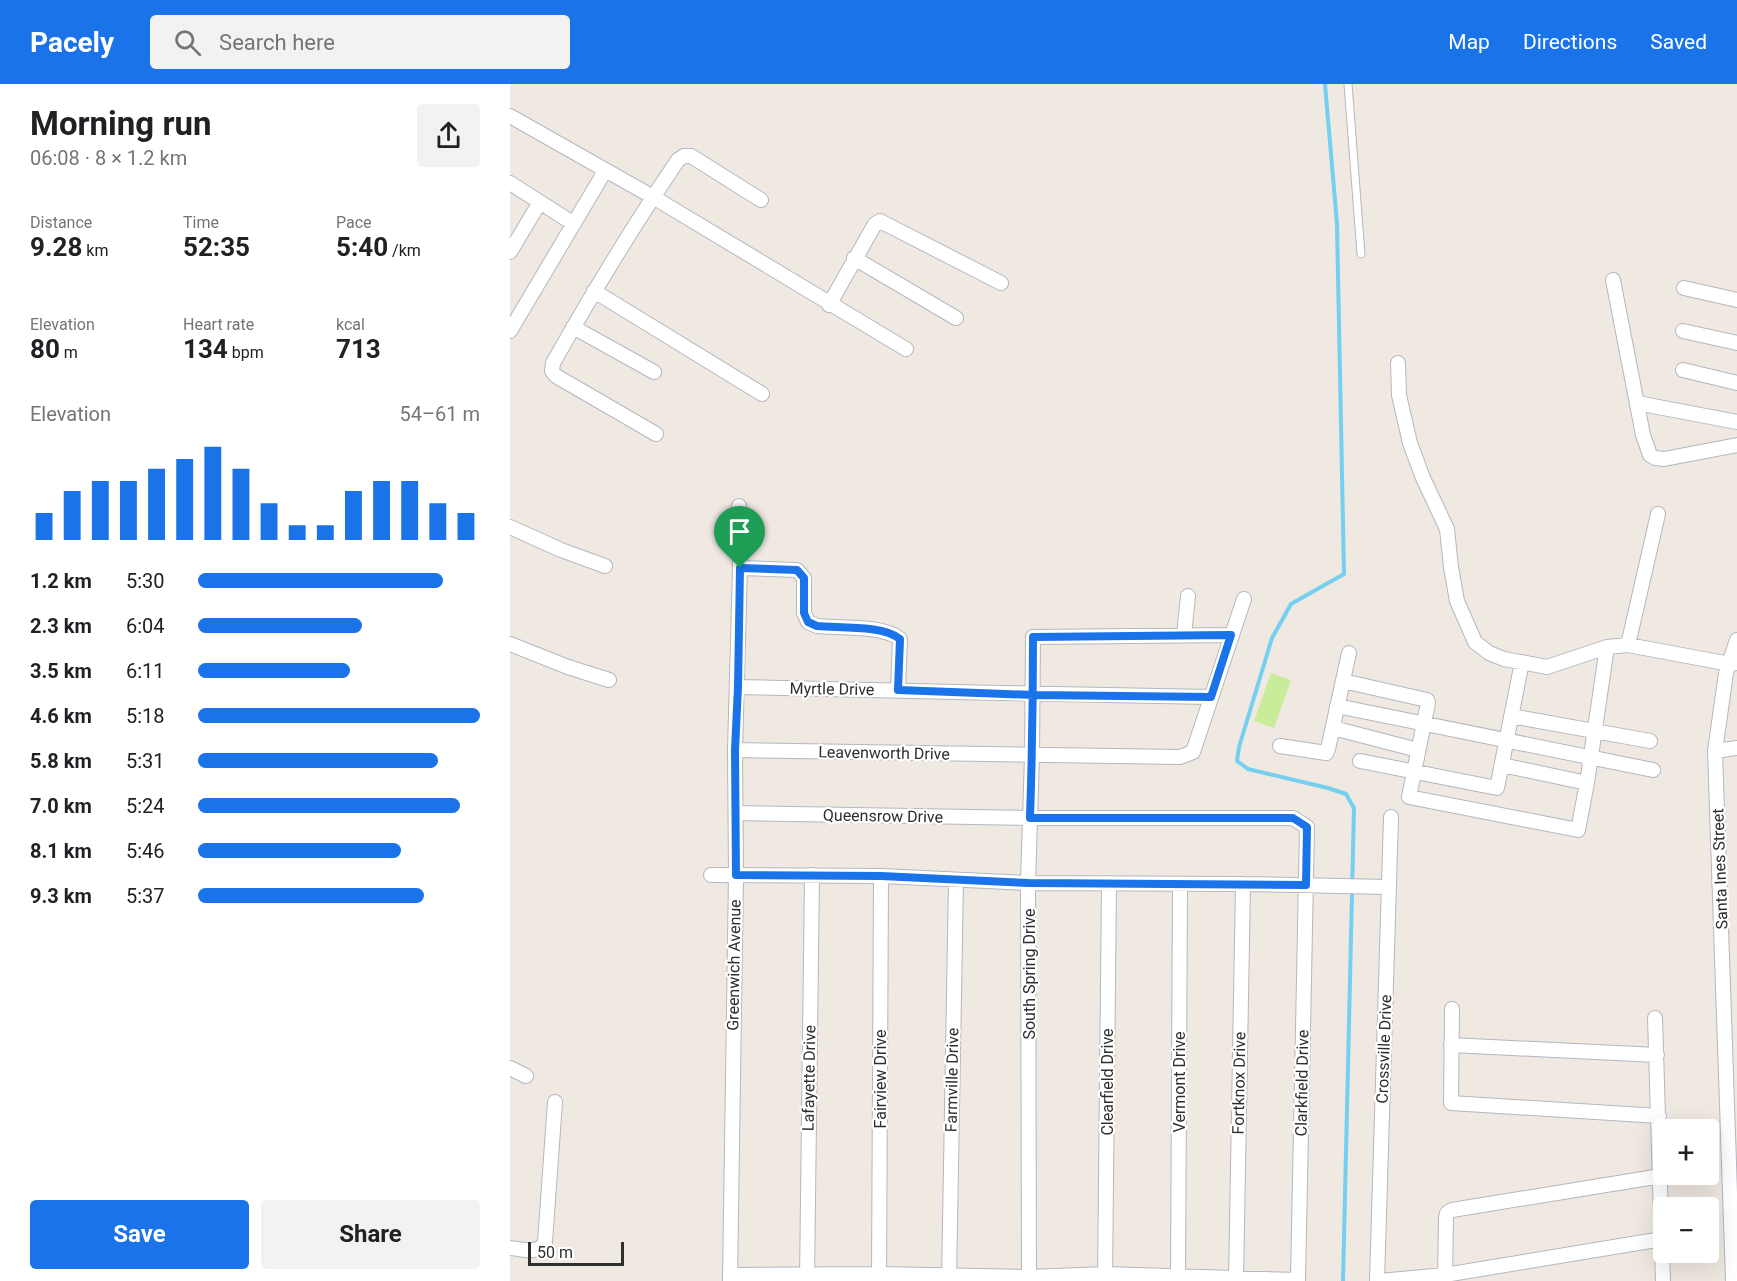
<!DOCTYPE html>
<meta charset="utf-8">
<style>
:root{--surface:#fff;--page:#f2f2f2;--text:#202124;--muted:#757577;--accent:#1a73e8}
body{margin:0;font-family:Roboto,sans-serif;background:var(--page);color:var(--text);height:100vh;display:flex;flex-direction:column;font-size:22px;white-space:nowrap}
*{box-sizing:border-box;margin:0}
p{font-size:20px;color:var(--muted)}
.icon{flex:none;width:33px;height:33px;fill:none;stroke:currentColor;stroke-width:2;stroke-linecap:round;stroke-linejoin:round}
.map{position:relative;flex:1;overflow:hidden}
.panel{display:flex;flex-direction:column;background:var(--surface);width:510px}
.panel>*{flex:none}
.tools{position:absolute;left:1143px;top:1035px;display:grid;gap:12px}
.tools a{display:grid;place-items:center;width:66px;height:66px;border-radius:6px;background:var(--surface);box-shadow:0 6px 24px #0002;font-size:30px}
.scale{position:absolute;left:18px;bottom:15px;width:96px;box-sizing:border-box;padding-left:6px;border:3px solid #2e2e2e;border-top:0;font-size:16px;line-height:21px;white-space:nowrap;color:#2e2e2e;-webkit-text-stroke:4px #fff;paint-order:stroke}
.pin{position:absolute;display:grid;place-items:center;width:51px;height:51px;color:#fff;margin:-62px -26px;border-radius:50% 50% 50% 0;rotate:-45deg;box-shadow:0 0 6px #0007}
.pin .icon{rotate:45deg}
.round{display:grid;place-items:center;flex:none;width:63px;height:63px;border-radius:6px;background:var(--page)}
.overview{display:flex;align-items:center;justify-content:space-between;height:102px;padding:0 30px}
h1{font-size:33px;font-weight:700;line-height:45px}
.figures{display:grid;grid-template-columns:repeat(3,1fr);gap:9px;height:102px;padding:6px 30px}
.figures div{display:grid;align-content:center}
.figures b{font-size:26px;font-weight:700}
.figures small{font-size:16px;font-weight:400}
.figures p{font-size:16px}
.chart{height:168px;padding:12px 30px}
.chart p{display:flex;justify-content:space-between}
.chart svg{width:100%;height:108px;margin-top:6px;stroke:var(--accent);stroke-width:6}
.action{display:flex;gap:12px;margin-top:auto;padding:12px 30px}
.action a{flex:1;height:69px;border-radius:6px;background:var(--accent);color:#fff;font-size:24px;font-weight:700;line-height:69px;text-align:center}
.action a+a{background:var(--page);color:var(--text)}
ul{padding:0 30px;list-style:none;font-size:20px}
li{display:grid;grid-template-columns:96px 72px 1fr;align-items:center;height:45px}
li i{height:15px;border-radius:8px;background:var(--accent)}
header{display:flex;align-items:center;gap:36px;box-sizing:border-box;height:84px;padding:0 30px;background:var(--accent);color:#fff}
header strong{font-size:28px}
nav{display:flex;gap:33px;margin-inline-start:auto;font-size:21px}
.search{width:420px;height:54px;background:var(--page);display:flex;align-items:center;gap:15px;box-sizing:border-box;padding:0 21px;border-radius:6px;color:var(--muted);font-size:22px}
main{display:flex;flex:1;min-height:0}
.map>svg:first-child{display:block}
.pitch{fill:#c9ec9a}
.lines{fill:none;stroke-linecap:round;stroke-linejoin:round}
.stream{stroke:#75cff0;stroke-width:4}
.service-casing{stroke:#b4b7c1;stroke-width:9}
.minor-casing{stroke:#b4b7c1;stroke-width:16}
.service{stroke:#fff;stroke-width:7}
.minor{stroke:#fff;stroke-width:14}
.route-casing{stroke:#fff;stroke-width:12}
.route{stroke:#1a73e8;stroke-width:8}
.labels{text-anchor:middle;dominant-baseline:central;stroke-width:4.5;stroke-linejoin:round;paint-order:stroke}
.street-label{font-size:16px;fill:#2e2e2e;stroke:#fff}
</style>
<header>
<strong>Pacely</strong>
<div class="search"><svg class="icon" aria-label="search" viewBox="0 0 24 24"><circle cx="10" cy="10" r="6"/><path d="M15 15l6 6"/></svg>Search here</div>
<nav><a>Map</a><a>Directions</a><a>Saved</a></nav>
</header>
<main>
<section class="panel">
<div class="overview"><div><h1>Morning run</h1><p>06:08 · 8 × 1.2 km</p></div><a class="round"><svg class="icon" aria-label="share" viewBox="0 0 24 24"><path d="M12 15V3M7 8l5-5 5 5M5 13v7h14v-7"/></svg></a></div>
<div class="figures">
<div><p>Distance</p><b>9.28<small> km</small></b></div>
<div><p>Time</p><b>52:35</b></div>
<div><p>Pace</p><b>5:40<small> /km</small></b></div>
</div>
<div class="figures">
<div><p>Elevation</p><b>80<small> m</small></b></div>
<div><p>Heart rate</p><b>134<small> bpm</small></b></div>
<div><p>kcal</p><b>713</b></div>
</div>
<div class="chart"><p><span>Elevation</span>54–61 m</p>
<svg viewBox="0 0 160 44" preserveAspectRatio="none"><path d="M5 44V33M15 44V24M25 44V20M35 44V20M45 44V15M55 44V11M65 44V6M75 44V15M85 44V29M95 44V38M105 44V38M115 44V24M125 44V20M135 44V20M145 44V29M155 44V33"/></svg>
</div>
<ul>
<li><b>1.2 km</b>5:30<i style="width:87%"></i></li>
<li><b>2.3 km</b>6:04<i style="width:58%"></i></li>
<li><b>3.5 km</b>6:11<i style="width:54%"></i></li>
<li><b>4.6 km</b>5:18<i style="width:100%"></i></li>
<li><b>5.8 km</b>5:31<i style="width:85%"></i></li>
<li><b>7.0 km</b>5:24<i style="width:93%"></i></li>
<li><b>8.1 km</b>5:46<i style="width:72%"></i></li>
<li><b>9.3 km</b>5:37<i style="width:80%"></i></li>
</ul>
<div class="action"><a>Save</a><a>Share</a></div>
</section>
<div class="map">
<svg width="1227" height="1197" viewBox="0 0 1227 1197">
<rect width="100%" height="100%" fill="#efe9e1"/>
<path class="pitch" d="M761,589L781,596L764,644L744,637Z"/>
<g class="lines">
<path class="stream" d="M815,0L827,140L834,490L781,520L762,554L729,663L727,677L738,685L818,704L836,710L844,724L833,1197"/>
<defs>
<path id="service" d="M838,0L851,170"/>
<path id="minor" d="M0,32L143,113L396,265
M0,99L64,140
M0,168L30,118
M344,174L446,234
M1103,196L1133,351L1140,371L1145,374L1154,375L1227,361
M1174,204L1227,216
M84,207L252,310
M319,221L365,140L370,137L491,199
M63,243L144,288
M0,247L95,87
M1173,247L1227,259
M888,279L889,311L900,359L913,394L937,445L941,483L947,517L965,558L979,569L994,575L1037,583L1097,563L1118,561L1220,580L1227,579
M1173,286L1227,299
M1127,319L1227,338
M146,350L46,292L42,287L43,279C82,210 123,142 168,76L174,72H181L251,116
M0,443L51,466L95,482
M230,484L287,486L294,494V529L298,538L307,542C329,544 374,541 390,555L388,606
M674,551L678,512
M0,560L58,583L99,596
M1118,561L1148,430
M833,597L917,616L918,619L899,713L1068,746L1077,699L1097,563
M228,603C386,606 543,611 701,613
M827,622L1143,686
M1001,632L1140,657
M823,644L908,666
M770,662L816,669L818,665L839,569
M225,666L670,673L683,668L734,515
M1205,667L1227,664
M850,677L987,704L1012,578
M992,681L1077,699
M226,729L520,734H783L797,743L788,1197
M201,791L371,792L518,799L733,800L878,803
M942,925L941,1019L1149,1032
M1145,934L1153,1197
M941,961L1147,971
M0,984L16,992
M0,1164C13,1165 28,1171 35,1158L45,1018
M220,1191L369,1190L519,1193L595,1190L788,1196
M220,1197L226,791L225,666L230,484L229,422
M297,1197L302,791
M369,1197L371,792
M439,1197L446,796
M519,1197L518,799L522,672L523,553L721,551
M595,1197L599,799
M668,1197L670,800
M726,1197L733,800
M867,1197L881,733
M869,1197L935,1191L1152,1155
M935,1197L936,1134L937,1129L942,1126L1151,1092
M1223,1197L1205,667L1216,589L1227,556"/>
</defs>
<use href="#service" class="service-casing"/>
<use href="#minor" class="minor-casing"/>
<use href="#service" class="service"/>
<use href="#minor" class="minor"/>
</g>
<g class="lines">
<defs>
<path id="route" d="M230,484L228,603L225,666L226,791L371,792L519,799L796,801L797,743L783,734H520C522,674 523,613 523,553L721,551L701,613L523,611L388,606L390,555C374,541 329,544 307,542L298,538L294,529V494L287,486L230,484"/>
</defs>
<use href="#route" class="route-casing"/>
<use href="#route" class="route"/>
</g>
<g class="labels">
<g class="street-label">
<text transform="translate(322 605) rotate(1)">Myrtle Drive</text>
<text transform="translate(374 669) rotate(1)">Leavenworth Drive</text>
<text transform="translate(373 732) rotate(1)">Queensrow Drive</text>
<text transform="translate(1210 785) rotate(-92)">Santa Ines Street</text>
<text transform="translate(224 881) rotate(-89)">Greenwich Avenue</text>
<text transform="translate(519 890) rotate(-90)">South Spring Drive</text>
<text transform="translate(874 965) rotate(-88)">Crossville Drive</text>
<text transform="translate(299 994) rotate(-89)">Lafayette Drive</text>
<text transform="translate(370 995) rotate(-90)">Fairview Drive</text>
<text transform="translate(442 996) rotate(-89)">Farmville Drive</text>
<text transform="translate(597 998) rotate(-90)">Clearfield Drive</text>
<text transform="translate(669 998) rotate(-90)">Vermont Drive</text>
<text transform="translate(729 999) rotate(-89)">Fortknox Drive</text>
<text transform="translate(792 999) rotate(-89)">Clarkfield Drive</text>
</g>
</g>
</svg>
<div class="tools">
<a>+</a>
<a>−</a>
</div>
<div class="scale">50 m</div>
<div class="pin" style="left:230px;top:484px;background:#1e9e55"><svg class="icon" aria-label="arrive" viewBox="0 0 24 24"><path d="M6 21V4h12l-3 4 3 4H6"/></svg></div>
</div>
</main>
